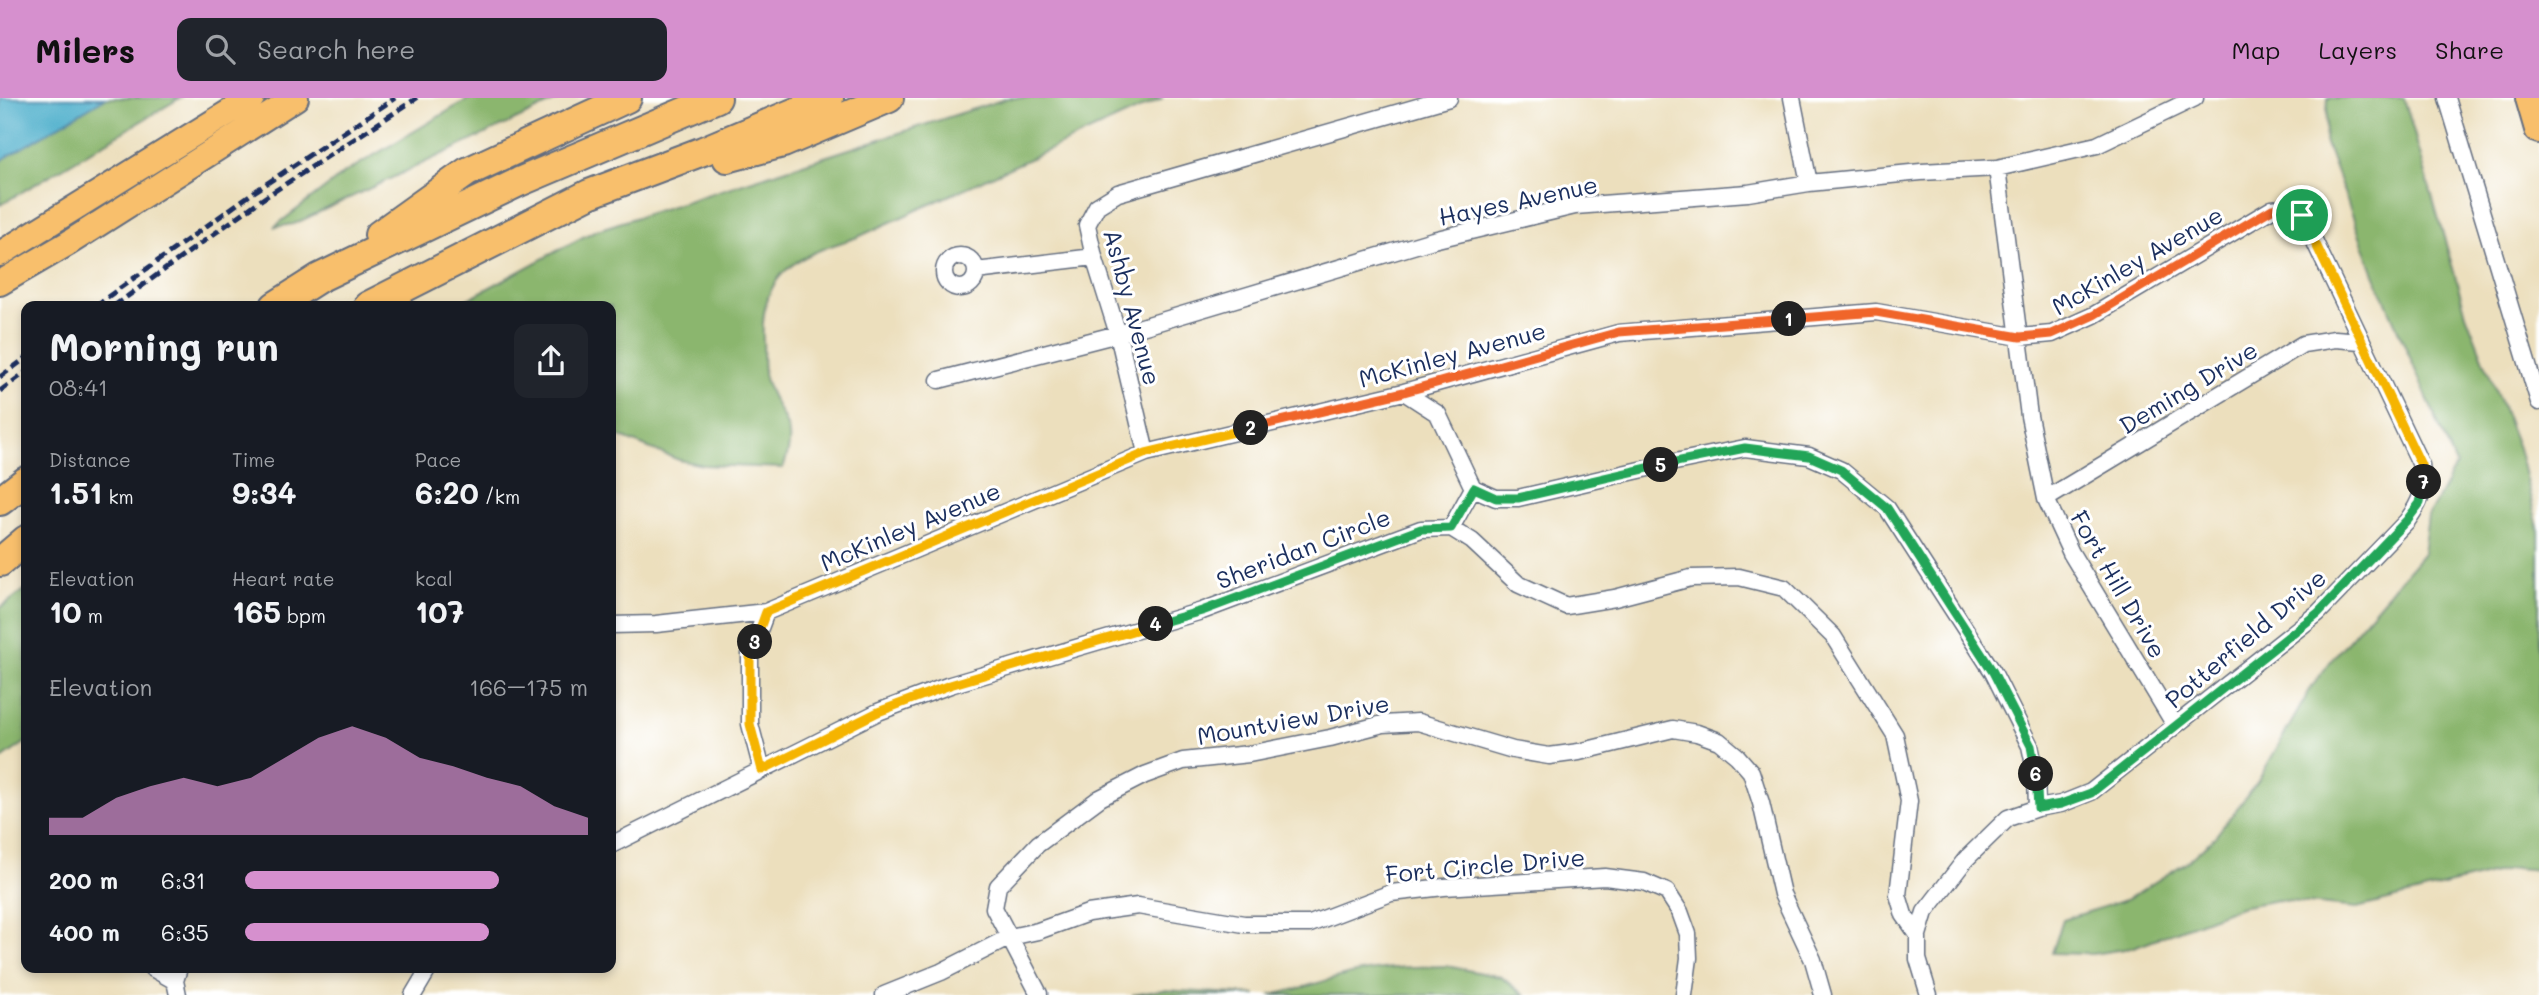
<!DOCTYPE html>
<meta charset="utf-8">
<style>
:root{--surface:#171b24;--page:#20242c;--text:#f1f3f6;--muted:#9ea1a6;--accent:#d690ce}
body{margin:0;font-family:Mali,sans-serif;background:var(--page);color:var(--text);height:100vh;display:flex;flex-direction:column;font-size:26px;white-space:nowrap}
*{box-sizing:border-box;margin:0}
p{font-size:23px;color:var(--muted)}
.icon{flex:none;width:38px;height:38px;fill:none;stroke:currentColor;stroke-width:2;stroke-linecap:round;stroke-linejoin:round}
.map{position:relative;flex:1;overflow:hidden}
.sheet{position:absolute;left:21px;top:203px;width:595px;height:672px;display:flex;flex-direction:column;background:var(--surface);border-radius:14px;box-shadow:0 4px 10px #0003}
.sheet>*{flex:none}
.pin{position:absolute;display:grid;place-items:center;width:60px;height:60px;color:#fff;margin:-30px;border:4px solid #fff;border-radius:50%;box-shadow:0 2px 7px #0007}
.km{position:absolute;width:35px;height:35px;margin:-18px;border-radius:50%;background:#222;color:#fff;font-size:19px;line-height:35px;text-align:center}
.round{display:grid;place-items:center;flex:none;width:74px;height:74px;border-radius:14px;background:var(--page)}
.headline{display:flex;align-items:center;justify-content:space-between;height:119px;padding:0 28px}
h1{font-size:38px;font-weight:800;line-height:52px}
.figures{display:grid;grid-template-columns:repeat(3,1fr);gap:10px;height:119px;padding:7px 28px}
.figures div{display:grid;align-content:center}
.figures b{font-size:30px;font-weight:800}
.figures small{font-size:19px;font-weight:400}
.figures p{font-size:19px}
.chart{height:196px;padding:14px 28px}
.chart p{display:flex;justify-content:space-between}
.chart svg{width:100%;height:126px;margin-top:7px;fill:var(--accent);opacity:.7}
ul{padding:0 28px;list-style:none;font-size:23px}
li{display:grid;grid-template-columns:112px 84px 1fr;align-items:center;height:52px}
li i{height:18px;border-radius:9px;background:var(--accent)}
header{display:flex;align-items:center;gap:42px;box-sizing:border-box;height:98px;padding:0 35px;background:var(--accent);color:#111}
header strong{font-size:33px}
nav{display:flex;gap:38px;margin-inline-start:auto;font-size:24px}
.search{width:490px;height:63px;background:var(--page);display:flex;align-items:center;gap:18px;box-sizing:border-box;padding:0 24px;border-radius:14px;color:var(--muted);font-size:26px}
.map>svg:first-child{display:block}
.forest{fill:#8bb66e;stroke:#537266;stroke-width:2}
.water{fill:#4caecb;stroke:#346e94;stroke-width:2}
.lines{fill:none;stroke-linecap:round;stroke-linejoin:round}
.street-casing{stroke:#646d7f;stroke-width:19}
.primary-casing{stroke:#646d7f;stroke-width:28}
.highway-casing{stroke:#646d7f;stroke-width:32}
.street{stroke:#fff;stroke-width:16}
.primary{stroke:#f8bf6c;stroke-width:24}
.highway{stroke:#f8bf6c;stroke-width:28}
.rail{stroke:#1b2f5e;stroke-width:5;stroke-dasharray:10 5;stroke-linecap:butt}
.split-1-casing{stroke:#fff;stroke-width:14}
.split-2-casing{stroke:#fff;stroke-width:14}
.split-3-casing{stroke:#fff;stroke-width:14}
.split-4-casing{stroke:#fff;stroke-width:14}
.split-5-casing{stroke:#fff;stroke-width:14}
.split-6-casing{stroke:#fff;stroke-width:14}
.split-7-casing{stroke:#fff;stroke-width:14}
.split-8-casing{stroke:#fff;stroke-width:14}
.split-1{stroke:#f0652b;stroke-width:9}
.split-2{stroke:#f0652b;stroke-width:9}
.split-3{stroke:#f5b400;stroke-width:9}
.split-4{stroke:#f5b400;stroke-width:9}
.split-5{stroke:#22a559;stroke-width:9}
.split-6{stroke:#22a559;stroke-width:9}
.split-7{stroke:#22a559;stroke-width:9}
.split-8{stroke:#f5b400;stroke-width:9}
.labels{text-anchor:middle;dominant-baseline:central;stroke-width:6;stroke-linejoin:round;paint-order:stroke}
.street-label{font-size:24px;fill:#1b2f5e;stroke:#fff}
</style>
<header>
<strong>Milers</strong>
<div class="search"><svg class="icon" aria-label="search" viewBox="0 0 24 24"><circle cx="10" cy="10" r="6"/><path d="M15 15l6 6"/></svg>Search here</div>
<nav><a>Map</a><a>Layers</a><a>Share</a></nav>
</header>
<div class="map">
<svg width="2539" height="897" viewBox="0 0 2539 897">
<rect width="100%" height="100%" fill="#fff"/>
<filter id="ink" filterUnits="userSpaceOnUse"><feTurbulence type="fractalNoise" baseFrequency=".0143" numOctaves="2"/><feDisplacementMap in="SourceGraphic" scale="14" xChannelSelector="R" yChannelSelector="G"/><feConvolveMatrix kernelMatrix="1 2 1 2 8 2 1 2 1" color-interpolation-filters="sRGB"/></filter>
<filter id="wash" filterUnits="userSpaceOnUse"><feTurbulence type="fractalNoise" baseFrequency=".00686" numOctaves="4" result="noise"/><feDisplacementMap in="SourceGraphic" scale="28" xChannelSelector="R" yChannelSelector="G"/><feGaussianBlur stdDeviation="1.57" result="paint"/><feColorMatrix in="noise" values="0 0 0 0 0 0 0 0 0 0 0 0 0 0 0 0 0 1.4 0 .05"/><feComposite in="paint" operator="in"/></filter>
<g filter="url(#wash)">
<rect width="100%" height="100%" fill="#ecdfbd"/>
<path class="forest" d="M105,0H180L0,107V63Z
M470,0H562L294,126L274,129L346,74Z
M1008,0H1163L858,139C800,157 759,172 763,242C764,254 762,268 765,280C776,319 801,325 783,370L703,367L679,362L611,335V208H455L594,133Z
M2328,0H2404L2466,216L2518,350L2539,433V772L2515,770L2357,810L2278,802L2240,809L2131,850L2092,856L2052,855L2063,822L2128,801L2188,763L2214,740L2258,683L2311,590L2333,560L2423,455L2428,418L2456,367L2374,176L2325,43Z
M26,491V644L0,662V510Z
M1447,868L1501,879L1524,897H1270C1294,893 1316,885 1339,879C1374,869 1410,869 1447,868Z
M1162,892L1257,897H1132Z"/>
<path class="water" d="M0,0H105L0,63Z"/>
</g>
<g filter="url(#ink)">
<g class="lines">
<defs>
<path id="street" d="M1792,0L1809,85
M2447,0L2539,304
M1997,70L2029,318L2046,401L2071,455L2175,627
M944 174a16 16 0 1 1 32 0a16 16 0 1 1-32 0Z
M976,173L1094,159
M939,282L1118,236L1433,142L1575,108L1748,95L1809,85L1921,74L1997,70L2097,47L2195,0
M1404,294L1438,316L1473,390L1496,400H1518L1670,365L1745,350L1809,358L1841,372L1887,410L1993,574L2030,648L2036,676L2037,710
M1146,355L1118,236L1094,159L1087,127L1097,108L1118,95L1449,0
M2046,401L2303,246L2335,241L2361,243
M1451,430L1473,390
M611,527L656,526L766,514L1146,355L1404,294L1619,235L1876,214L2020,239L2052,236L2094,217L2272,111L2289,109L2302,117L2421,367C2425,393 2422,402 2407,423L2318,515L2091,694L2061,706L2037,710L2008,720L1966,761L1925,814L1918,837
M762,672L750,626V556L766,514
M611,747L878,614L950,587L1202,513L1421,431L1451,430L1472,443L1518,486L1566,508L1615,500L1691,480L1739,479L1784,490L1833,538L1895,637L1909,703L1898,797L1904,817L1918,837V861L1929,897
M152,870L175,883
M1039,896L994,810L998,788L1038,746L1100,700L1145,677L1183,663L1249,656L1330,640L1383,626L1418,624L1513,652L1549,658L1579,654L1673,631L1697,635L1719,643L1737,658L1751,674L1761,705L1782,796L1813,862L1823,897
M178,897L175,883L179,870
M413,897L429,870
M884,897L941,874L1010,839L1038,833L1088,815L1138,808L1244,826H1310L1391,795L1444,789L1605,779L1644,784L1667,794L1680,814L1688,836L1689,860L1684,897"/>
<path id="primary" d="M0,156L252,0
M0,185L67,146L296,0"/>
<path id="highway" d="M2530,0L2539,31
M727,60L783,45L889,0
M379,137L467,74L627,0
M275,208L319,180L519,84L717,0
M368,208L589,96L703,53L829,0
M0,403L26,383
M0,464L26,442"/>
</defs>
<use href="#street" class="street-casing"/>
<use href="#primary" class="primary-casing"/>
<use href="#highway" class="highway-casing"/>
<use href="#street" class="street"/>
<use href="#primary" class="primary"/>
<use href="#highway" class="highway"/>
<path class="rail" d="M95,208L254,94L395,0
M114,208L261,102L417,0
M0,279L26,260
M0,293L26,274"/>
</g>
</g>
<g class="lines" filter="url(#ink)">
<defs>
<path id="split-1" d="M1789,221L1876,214L2020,239L2052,236L2094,217L2272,111L2289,109L2302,117"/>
<path id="split-2" d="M1251,330L1404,294L1619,234L1789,221"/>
<path id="split-3" d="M755,544L766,514L1146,355L1251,330"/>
<path id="split-4" d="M755,544L750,556V626L762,672L878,614L950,587L1156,526"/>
<path id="split-5" d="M1156,526L1202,513L1421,431L1451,430L1474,390L1496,400H1518L1661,367"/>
<path id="split-6" d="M1661,367L1745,350L1809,358L1841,372L1887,410L1993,574L2031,648L2036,676"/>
<path id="split-7" d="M2036,676L2038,710L2061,706L2091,695L2318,515L2407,422L2420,405L2424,384"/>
<path id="split-8" d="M2302,117L2421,367L2424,384"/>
</defs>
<use href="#split-1" class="split-1-casing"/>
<use href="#split-2" class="split-2-casing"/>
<use href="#split-3" class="split-3-casing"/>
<use href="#split-4" class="split-4-casing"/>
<use href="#split-5" class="split-5-casing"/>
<use href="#split-6" class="split-6-casing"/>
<use href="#split-7" class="split-7-casing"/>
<use href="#split-8" class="split-8-casing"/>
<use href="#split-1" class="split-1"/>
<use href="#split-2" class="split-2"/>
<use href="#split-3" class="split-3"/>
<use href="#split-4" class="split-4"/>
<use href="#split-5" class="split-5"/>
<use href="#split-6" class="split-6"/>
<use href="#split-7" class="split-7"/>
<use href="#split-8" class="split-8"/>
</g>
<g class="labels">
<g class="street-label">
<text transform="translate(1518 102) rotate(-12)">Hayes Avenue</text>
<text transform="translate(2137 162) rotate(-30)">McKinley Avenue</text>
<text transform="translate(1133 209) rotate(75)">Ashby Avenue</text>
<text transform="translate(1452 256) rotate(-15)">McKinley Avenue</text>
<text transform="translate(2188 289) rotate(-31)">Deming Drive</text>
<text transform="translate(910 428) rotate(-23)">McKinley Avenue</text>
<text transform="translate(1303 450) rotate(-21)">Sheridan Circle</text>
<text transform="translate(2119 486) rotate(60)">Fort Hill Drive</text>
<text transform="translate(2245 540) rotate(-40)">Potterfield Drive</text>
<text transform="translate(1293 621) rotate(-10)">Mountview Drive</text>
<text transform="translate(1485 767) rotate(-5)">Fort Circle Drive</text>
</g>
</g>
</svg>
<div class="pin" style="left:2302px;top:117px;background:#1e9e55"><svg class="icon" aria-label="arrive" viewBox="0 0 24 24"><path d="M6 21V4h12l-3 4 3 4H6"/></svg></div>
<b class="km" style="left:1789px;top:221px">1</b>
<b class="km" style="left:1251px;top:330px">2</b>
<b class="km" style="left:755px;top:544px">3</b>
<b class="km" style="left:1156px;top:526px">4</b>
<b class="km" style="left:1661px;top:367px">5</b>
<b class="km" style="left:2036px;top:676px">6</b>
<b class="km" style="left:2424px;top:384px">7</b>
<section class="sheet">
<div class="headline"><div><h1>Morning run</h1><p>08:41</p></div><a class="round"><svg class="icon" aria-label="share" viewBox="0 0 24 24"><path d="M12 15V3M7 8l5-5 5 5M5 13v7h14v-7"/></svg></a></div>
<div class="figures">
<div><p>Distance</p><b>1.51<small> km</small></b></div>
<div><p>Time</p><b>9:34</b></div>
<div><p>Pace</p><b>6:20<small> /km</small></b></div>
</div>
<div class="figures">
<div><p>Elevation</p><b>10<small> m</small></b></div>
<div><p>Heart rate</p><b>165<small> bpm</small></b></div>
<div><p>kcal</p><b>107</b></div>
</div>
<div class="chart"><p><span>Elevation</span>166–175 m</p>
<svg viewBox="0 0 160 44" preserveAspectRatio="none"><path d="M0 44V38L10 38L20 31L30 27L40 24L50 27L60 24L70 17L80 10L90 6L100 10L110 17L120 20L130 24L140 27L150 34L160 38V44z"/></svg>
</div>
<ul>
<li><b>200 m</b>6:31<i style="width:74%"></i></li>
<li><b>400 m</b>6:35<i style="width:71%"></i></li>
</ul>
</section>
</div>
